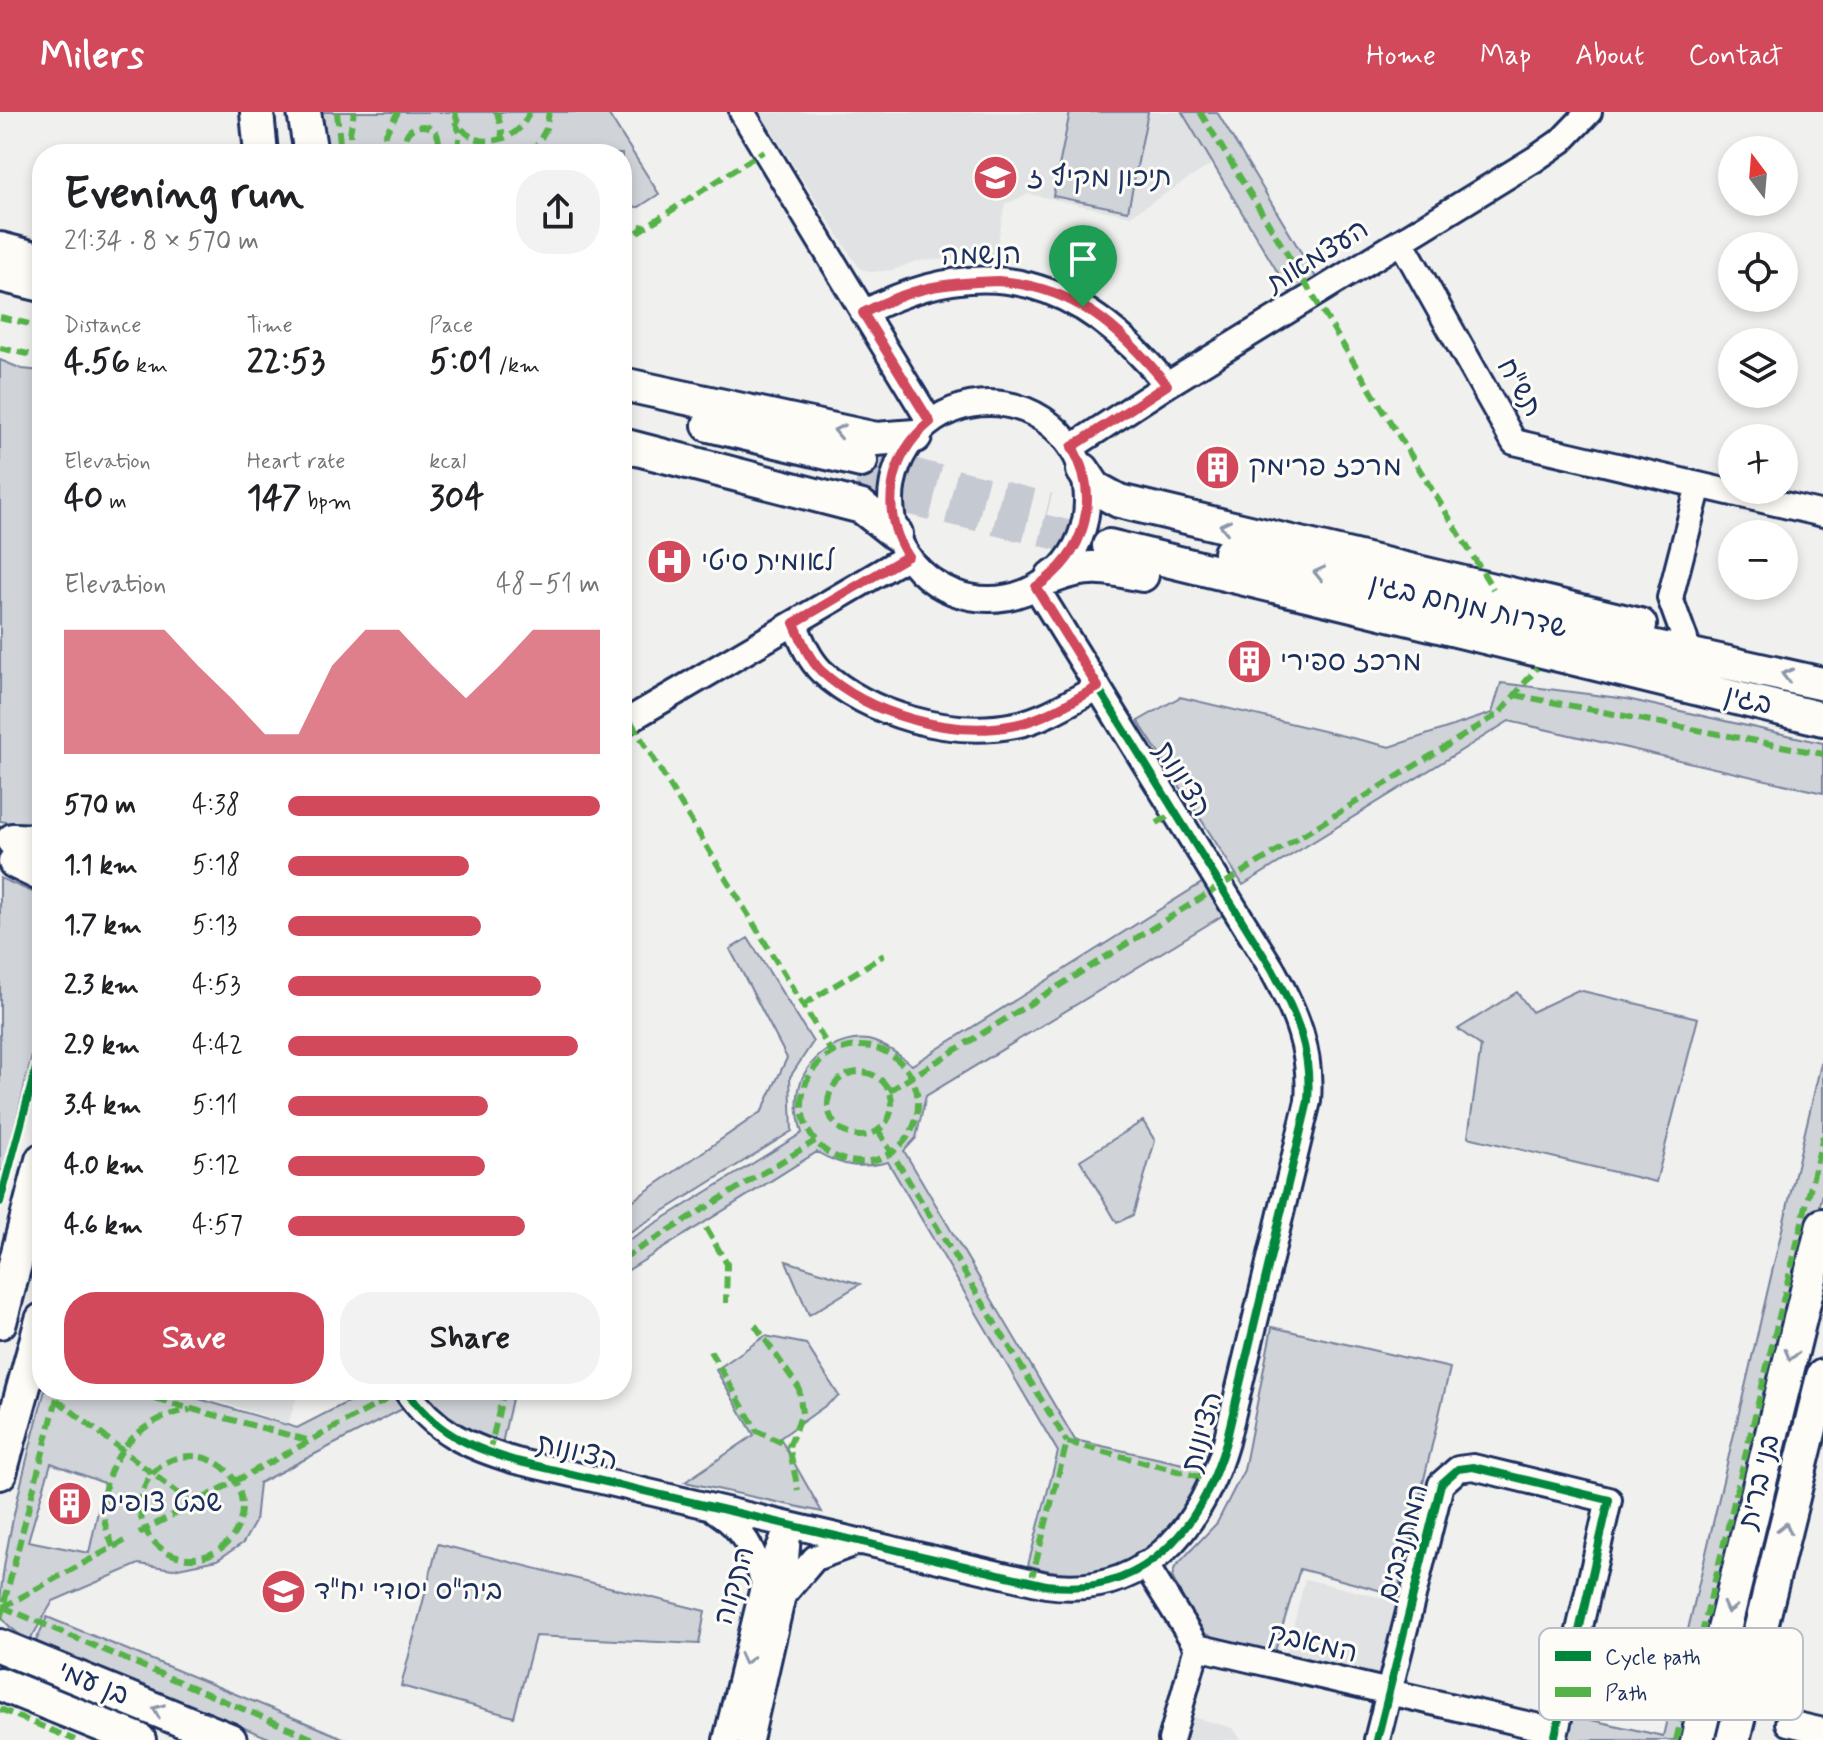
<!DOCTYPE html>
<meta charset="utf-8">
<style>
:root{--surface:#fff;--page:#f2f2f2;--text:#202124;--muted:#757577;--accent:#d1495b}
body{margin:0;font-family:Mynerve,"Playpen Sans Hebrew",sans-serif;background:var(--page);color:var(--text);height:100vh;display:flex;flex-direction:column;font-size:30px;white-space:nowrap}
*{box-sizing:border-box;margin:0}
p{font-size:26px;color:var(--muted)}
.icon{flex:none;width:44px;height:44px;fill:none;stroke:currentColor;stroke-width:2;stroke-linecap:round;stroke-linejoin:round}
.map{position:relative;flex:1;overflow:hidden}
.sheet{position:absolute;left:32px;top:32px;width:600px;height:1256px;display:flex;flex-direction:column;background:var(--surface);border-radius:32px;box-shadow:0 4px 12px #0003}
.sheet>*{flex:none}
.needle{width:52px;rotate:344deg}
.buttons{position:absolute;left:1718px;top:24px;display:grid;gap:16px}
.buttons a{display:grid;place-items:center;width:80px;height:80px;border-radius:50%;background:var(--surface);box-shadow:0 4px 12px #0003;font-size:40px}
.pin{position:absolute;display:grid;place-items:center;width:68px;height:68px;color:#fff;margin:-82px -34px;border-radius:50% 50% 50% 0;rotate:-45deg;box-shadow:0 0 8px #0007}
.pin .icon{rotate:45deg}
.round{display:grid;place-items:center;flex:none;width:84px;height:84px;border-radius:32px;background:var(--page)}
.summary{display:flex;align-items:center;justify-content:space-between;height:136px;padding:0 32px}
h1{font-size:44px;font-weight:700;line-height:60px}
.metrics{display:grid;grid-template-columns:repeat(3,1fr);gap:12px;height:136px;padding:8px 32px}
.metrics div{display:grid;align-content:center}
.metrics b{font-size:34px;font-weight:700}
.metrics small{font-size:22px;font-weight:400}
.metrics p{font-size:22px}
.chart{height:224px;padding:16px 32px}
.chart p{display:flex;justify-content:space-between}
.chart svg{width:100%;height:144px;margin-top:8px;fill:var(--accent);opacity:.7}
.button{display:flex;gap:16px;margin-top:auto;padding:16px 32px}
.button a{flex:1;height:92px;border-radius:32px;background:var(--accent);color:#fff;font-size:32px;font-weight:700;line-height:92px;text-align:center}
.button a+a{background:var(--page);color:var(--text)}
ul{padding:0 32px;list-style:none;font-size:26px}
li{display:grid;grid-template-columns:128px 96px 1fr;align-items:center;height:60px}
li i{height:20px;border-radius:10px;background:var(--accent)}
header{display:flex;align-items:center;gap:48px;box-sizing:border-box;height:112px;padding:0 40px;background:var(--accent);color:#fff}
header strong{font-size:38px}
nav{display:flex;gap:44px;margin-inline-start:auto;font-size:28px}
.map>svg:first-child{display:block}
.built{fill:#e0e2e3}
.green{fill:#d0d3d8;stroke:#76819b;stroke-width:2;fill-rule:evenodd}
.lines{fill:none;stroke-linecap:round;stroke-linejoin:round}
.major-tunnel{stroke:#c5c9d1;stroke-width:32;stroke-dasharray:32 16;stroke-linecap:butt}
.minor-casing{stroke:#1b2f5e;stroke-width:30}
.major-casing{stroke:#1b2f5e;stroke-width:38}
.minor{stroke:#fdfcf7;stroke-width:24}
.major{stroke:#fdfcf7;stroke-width:32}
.quiet{stroke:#55b248;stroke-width:6;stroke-dasharray:12 6;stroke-linecap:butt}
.cycleway-casing{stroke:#fdfcf7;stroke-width:13}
.cycleway{stroke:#00873e;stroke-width:8}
.oneway{stroke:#8c96aa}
.route-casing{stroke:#fff;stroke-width:16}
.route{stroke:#d1495b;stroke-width:10}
.labels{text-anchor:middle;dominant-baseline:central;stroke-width:6;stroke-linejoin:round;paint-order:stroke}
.poi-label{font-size:28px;fill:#1b2f5e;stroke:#fdfcf7;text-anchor:start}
.street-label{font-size:28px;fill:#1b2f5e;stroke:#fdfcf7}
.key{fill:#fdfcf7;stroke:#b9bec9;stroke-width:2}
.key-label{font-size:22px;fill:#1b2f5e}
</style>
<header>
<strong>Milers</strong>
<nav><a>Home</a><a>Map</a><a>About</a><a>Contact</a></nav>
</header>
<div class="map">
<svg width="1823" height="1628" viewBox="0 0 1823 1628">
<rect width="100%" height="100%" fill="#f0f0ee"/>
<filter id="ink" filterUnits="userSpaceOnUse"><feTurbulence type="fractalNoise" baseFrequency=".0125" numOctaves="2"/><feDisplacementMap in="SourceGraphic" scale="16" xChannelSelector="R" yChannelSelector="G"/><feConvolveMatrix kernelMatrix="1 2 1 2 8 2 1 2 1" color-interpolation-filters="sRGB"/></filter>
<g filter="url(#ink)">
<path class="built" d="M760,0H1187L1215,50L1130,104L1029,82L1005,92L995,144L916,149L893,158L870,160L861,157L852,145Z
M195,1278H299L288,1312L194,1281Z
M1305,1467L1399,1490L1379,1571L1285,1548Z
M1193,1605L1233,1616L1241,1628H1187Z"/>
<path class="green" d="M322,0H607L659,82L639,95L622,94V42H328Z
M1070,0H1148L1128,99L1053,84Z
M1182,0H1217L1317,167L1290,181Z
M0,248L22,257L42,259V716L0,709Z
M1501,571L1627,587L1823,631V681L1509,609L1243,773L1138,609L1180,585L1390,635L1492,601Z
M0,766L42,784V902L4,1059L0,1058Z
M1205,769L1225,802L926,984L916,1026L904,1039L1075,1328L1206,1357C1204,1367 1202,1378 1198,1387C1194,1398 1181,1407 1174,1415C1133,1457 1083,1472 1028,1453L1058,1340L888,1050C859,1057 843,1055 817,1040L622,1162V1132L802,1021C792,985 797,955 832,935C842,930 856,926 868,928C885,932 899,943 912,953Z
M748,826L813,930L790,965L792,1019L622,1125V1096L762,999L787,946L730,837Z
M1578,878L1698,906L1656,1070L1468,1025L1481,934L1458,917L1517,880L1532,900Z
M1823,943V1081L1689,1628H1565L1569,1603L1663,1624Z
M1143,1009L1155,1029L1133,1103L1117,1111L1080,1048Z
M786,1149L860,1172L809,1203Z
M1272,1215L1450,1256L1397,1483L1300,1457L1274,1542L1203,1524L1172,1465L1175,1455L1217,1411L1244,1358Z
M765,1224L806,1232L839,1284L780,1326L822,1400L685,1370L754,1323L716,1258Z
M45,1278H169L297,1316L371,1278H399L408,1294L259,1371L255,1410L243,1431L217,1448L173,1457L139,1452L53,1489L29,1530C19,1521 3,1513 0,1499C0,1445 30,1334 45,1278ZM51,1351L104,1371L89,1441L28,1429Z
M415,1278H514L501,1336L456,1320Z
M438,1432L705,1499L699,1532L535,1524L514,1605L401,1574Z
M47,1505L348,1628H274L35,1531Z"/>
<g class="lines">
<path class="major-tunnel" d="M861,349L1048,397
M855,374L1109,434"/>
<defs>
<path id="minor" d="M742,0L930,310
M1401,129L1514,330L1823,402
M863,201C986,136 1082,168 1167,273
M891 389a98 98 0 1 1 196 0a98 98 0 1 1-196 0Z
M1072,335L1167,273L1535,47L1561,29L1589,0
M794,511C801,527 808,546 821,559C869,603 951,626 1015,613C1045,607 1072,589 1098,575
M1685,527L1670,486L1699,373
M622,612L908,444
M406,1278C434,1320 469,1335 516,1349L1046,1473C1145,1487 1201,1416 1226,1330L1308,989C1312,938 1296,901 1272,857L1036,475
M716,1399C744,1417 754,1440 764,1471
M1145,1452L1197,1535
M785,1481L815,1446L861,1429
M1197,1535L1556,1619
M1788,1611L1823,1619
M726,1628L764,1471L789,1413
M750,1628L783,1483L788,1423
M1171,1628L1197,1535
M1377,1628L1441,1372L1458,1357L1473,1355L1609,1388L1554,1628"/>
<path id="major" d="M257,0L261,42
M304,0L311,42
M0,137L42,148
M0,163L42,173
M622,272L876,327L915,324
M709,313L861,349
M622,333L862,395L896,422
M1083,358L1095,376L1119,389L1640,513
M1109,434L1823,607
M1230,441L1823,572
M1052,465C1088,451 1106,455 1142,463
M13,728L42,729
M15,750L42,763
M0,1210L42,1048
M0,1361L42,1208
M0,1534L230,1628
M0,1572L139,1628
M1697,1628L1823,1113
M1733,1628L1823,1264"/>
</defs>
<use href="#minor" class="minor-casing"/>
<use href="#major" class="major-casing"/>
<use href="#minor" class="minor"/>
<use href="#major" class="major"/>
<path class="quiet" d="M337,0L341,42
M455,0C461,40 518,37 529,0
M497,0L502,19L500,42
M1200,0L1493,477
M455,9L460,21L457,42
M351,42L350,21L354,0
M388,42L385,23L398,0
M412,42C388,15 439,0 439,32L431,42
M532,42L546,17L549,0
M622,110L645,115
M622,130L764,39
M0,205L42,215
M0,236L42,245
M1515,583L1823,642
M622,595L832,941
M1157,711L1176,700
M803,893L884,843
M802 992a58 58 0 1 1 116 0a58 58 0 1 1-116 0Z
M828 992a32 32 0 1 1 64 0a32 32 0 1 1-64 0Z
M889,979L1500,601L1537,556
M878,1018L1067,1330
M706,1116L727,1152L726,1191
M622,1147L815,1029
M755,1213L799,1276L802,1301L789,1334L798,1378
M710,1239L757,1319L789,1334
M121,1278L311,1329
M57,1288L192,1392
M489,1341L504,1278
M140 1395a51 51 0 1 1 102 0a51 51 0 1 1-102 0Z
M139,1421L404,1278
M113,1435C110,1426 105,1415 104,1405C99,1351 138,1305 190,1298
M1031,1469L1067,1330L1215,1369
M3,1495L316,1628
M3,1495L128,1427
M0,1507L59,1278
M0,1597L75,1628
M1676,1628L1823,1024"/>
<defs>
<path id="cycleway" d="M0,1090L42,934
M406,1278C434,1320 469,1335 516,1349L1046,1473C1145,1487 1201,1416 1226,1330L1308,989C1312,938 1296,901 1272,857L1036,475
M1377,1628L1441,1372L1458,1357L1473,1355L1609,1388L1554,1628"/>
</defs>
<use href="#cycleway" class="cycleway-casing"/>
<use href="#cycleway" class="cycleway"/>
</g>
<defs><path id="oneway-chevron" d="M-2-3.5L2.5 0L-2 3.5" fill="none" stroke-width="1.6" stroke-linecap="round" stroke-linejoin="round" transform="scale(2)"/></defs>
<g class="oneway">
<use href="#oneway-chevron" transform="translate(839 319) rotate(-168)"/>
<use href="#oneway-chevron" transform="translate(1225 414) rotate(-167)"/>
<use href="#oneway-chevron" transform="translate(1319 461) rotate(-167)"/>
<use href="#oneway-chevron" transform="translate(1787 563) rotate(-166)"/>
<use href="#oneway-chevron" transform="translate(1791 1243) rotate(104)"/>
<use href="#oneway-chevron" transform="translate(1785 1416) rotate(-76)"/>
<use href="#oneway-chevron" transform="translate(1729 1496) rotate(104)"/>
<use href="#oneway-chevron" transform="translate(746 1547) rotate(104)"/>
<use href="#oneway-chevron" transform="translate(158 1598) rotate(-158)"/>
</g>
</g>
<g class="lines" filter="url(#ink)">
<defs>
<path id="route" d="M998,169C1075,175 1120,215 1167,273L1072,335C1102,387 1085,443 1036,475L1098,575C1072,589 1044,607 1015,613C952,626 869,603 821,559C808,546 801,527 794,511L908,444C879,399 889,344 930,310L863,201C913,175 942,171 998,169Z"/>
</defs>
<use href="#route" class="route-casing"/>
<use href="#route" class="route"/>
</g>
<defs>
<symbol id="school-disc" viewBox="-11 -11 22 22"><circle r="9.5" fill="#d1495b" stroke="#fdfcf7"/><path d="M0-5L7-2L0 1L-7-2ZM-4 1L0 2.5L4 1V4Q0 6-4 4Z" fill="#fff"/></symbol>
<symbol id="building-disc" viewBox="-11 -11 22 22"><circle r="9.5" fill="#d1495b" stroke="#fdfcf7"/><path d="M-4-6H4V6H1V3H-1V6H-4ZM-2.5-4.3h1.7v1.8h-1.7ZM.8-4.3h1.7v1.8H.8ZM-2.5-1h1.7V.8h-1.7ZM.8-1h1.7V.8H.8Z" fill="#fff"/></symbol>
<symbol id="hospital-disc" viewBox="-11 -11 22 22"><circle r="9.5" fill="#d1495b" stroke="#fdfcf7"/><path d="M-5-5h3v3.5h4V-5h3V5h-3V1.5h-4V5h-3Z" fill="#fff"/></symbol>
</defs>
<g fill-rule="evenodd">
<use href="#school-disc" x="970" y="40" width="51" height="51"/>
<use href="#building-disc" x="1192" y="330" width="51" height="51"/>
<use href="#hospital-disc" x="644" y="424" width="51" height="51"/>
<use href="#building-disc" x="1224" y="524" width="51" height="51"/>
<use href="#building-disc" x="44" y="1366" width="51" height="51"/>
<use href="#school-disc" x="258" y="1454" width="51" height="51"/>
</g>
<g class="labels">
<g class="poi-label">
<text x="1027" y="66">תיכון מקיף ז</text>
<text x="1248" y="355">מרכז פרימק</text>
<text x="701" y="450">לאומית סיטי</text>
<text x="1280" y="550">מרכז ספירי</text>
<text x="100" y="1391">שבט צופים</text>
<text x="314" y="1479">ביה"ס יסודי יח"ד</text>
</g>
<g class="street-label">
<text transform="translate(981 144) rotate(-1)">הנשמה</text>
<text transform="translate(1318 145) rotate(-32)">העצמאות</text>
<text transform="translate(1519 276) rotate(60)">תש"ח</text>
<text transform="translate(1468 495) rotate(13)">שדרות מנחם בגין</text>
<text transform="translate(1748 589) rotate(14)">בגין</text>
<text transform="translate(1182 668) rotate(58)">הציונות</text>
<text transform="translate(1203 1320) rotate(-74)">הציונות</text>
<text transform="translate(577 1341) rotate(13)">הציונות</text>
<text transform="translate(1760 1370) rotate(-76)">בני ברית</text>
<text transform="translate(1404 1431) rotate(-74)">המתנדבים</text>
<text transform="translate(735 1474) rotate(-73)">התקוה</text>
<text transform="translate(1313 1532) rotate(14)">המאבק</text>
<text transform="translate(93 1572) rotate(22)">בן עמי</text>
</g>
</g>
<rect x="1539" y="1516" width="264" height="92" rx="12" class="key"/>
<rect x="1555" y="1539" width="36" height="10" fill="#00873e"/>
<rect x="1555" y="1575" width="36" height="10" fill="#55b248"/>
<g class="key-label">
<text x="1605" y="1552">Cycle path</text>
<text x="1605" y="1588">Path</text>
</g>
</svg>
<div class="buttons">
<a><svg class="needle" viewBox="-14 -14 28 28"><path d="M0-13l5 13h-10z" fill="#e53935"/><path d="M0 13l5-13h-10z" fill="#757577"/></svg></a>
<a><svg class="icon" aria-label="locate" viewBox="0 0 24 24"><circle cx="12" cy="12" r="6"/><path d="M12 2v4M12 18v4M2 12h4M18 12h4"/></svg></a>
<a><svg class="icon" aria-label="layers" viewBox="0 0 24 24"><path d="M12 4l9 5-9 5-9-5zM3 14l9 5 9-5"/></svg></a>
<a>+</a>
<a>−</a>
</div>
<div class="pin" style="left:1083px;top:195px;background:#1e9e55"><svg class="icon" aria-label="arrive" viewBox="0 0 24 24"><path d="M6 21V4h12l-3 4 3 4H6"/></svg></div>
<section class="sheet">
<div class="summary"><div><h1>Evening run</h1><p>21:34 · 8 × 570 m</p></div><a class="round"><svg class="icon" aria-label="share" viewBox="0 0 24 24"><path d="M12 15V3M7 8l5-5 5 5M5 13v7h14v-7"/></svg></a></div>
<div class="metrics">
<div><p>Distance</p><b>4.56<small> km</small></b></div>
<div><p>Time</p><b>22:53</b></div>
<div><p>Pace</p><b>5:01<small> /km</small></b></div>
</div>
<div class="metrics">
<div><p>Elevation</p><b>40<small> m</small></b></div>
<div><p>Heart rate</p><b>147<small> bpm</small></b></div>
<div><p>kcal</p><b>304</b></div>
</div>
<div class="chart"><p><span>Elevation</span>48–51 m</p>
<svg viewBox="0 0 160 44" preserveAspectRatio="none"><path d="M0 44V6L10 6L20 6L30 6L40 17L50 27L60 38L70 38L80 17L90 6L100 6L110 17L120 27L130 17L140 6L150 6L160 6V44z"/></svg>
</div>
<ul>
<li><b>570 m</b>4:38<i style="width:100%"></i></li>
<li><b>1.1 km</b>5:18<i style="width:58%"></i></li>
<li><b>1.7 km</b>5:13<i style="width:62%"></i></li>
<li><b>2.3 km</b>4:53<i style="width:81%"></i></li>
<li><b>2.9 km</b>4:42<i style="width:93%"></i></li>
<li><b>3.4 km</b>5:11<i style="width:64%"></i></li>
<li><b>4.0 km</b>5:12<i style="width:63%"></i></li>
<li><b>4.6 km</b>4:57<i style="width:76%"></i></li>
</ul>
<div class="button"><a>Save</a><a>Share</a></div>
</section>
</div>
